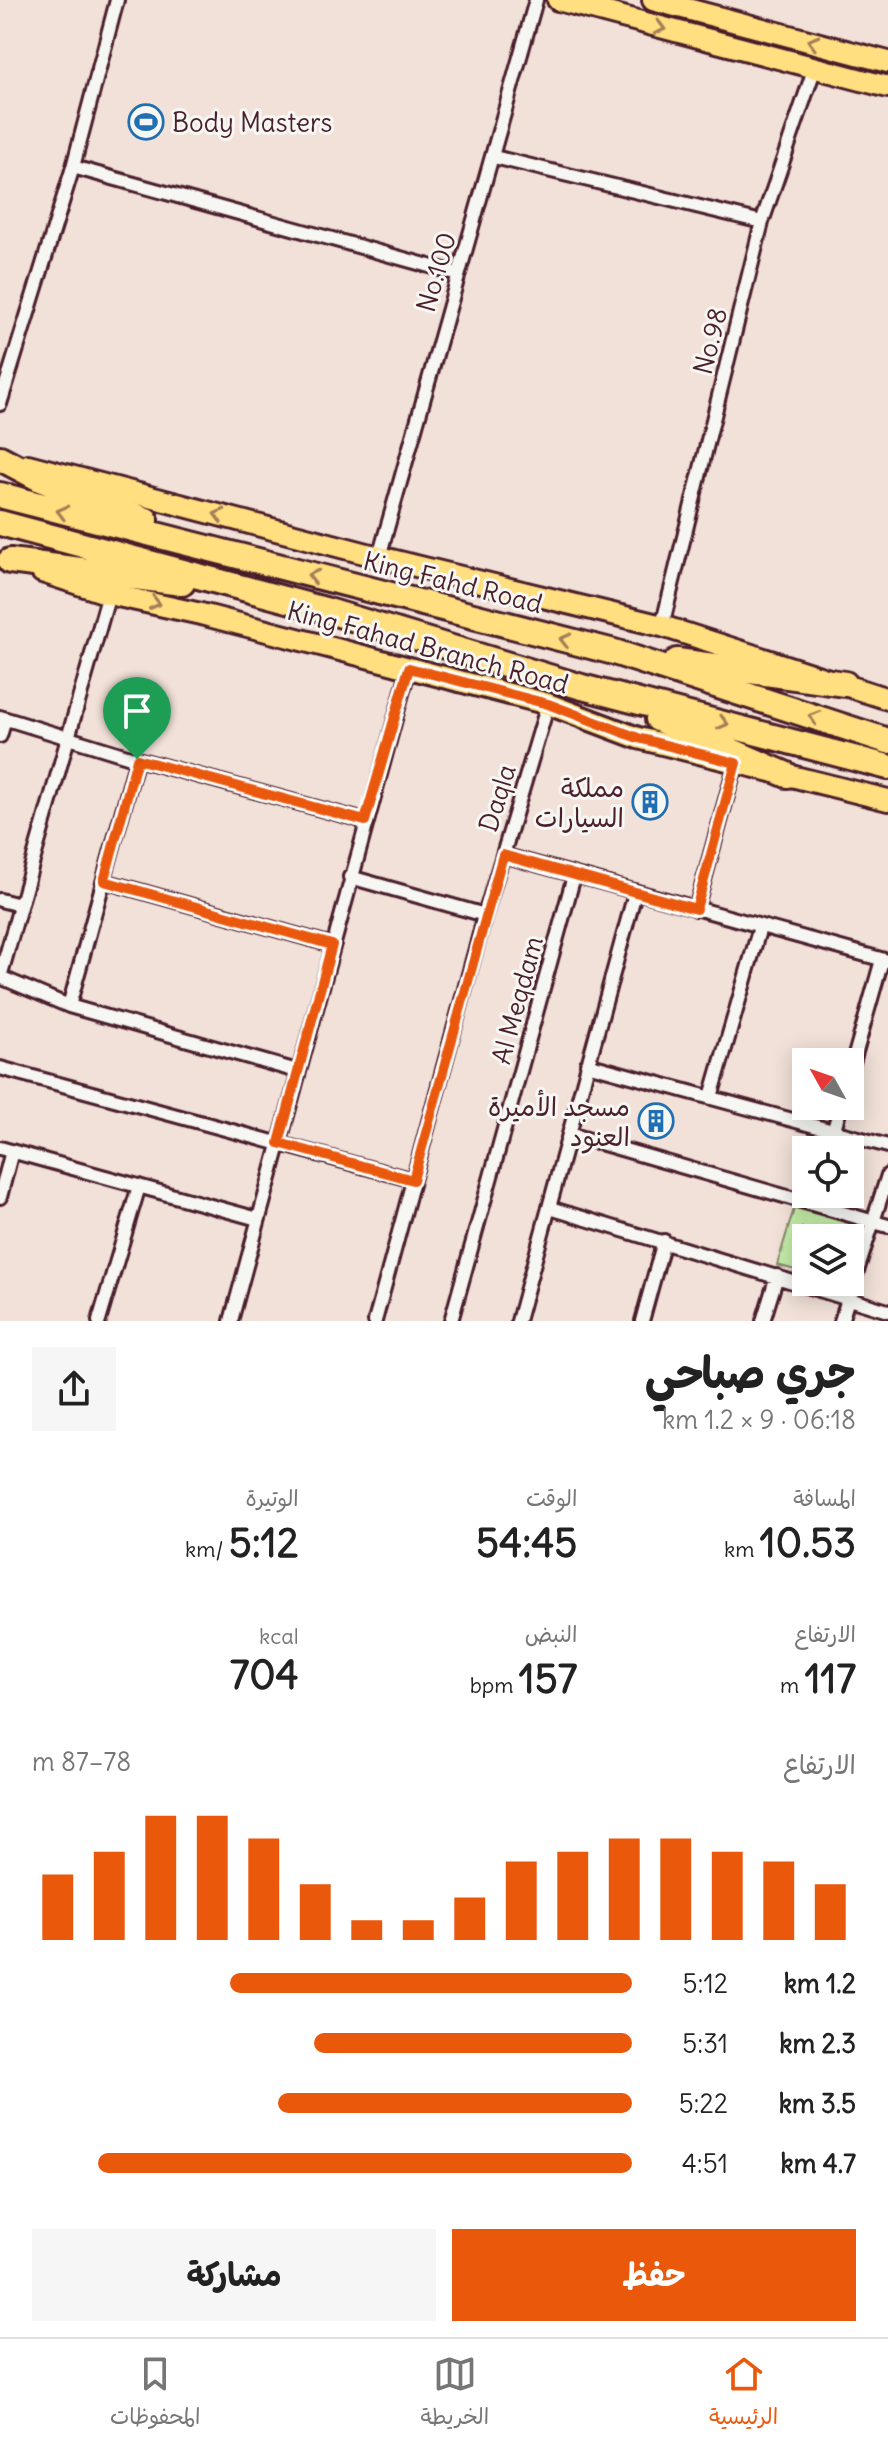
<!DOCTYPE html>
<html lang="ar">
<meta charset="utf-8">
<style>
:root{--surface:#fff;--page:#f6f6f6;--text:#222;--muted:#767676;--line:#e0e0e0;--accent:#ea580c}
body{margin:0;font-family:Delius,"Playpen Sans Arabic",sans-serif;background:var(--page);color:var(--text);direction:rtl;height:100vh;display:flex;flex-direction:column;font-size:30px;white-space:nowrap}
*{box-sizing:border-box;margin:0}
p{font-size:26px;color:var(--muted)}
.icon{flex:none;width:44px;height:44px;fill:none;stroke:currentColor;stroke-width:2;stroke-linecap:round;stroke-linejoin:round}
.map{position:relative;height:1321px;overflow:hidden;direction:ltr}
.details{display:flex;flex-direction:column;background:var(--surface);flex:1}
.details>*{flex:none}
.needle{width:52px;rotate:310deg}
.tools{position:absolute;left:792px;top:1048px;display:grid;gap:16px}
.tools a{display:grid;place-items:center;width:72px;height:72px;border-radius:0px;background:var(--surface);box-shadow:0 4px 20px #0003;font-size:40px}
.pin{position:absolute;display:grid;place-items:center;width:68px;height:68px;color:#fff;margin:-82px -34px;border-radius:50% 50% 50% 0;rotate:-45deg;box-shadow:0 0 8px #0007}
.pin .icon{rotate:45deg}
.round{display:grid;place-items:center;flex:none;width:84px;height:84px;border-radius:0px;background:var(--page)}
.overview{display:flex;align-items:center;justify-content:space-between;height:136px;padding:0 32px}
h1{font-size:44px;font-weight:700;line-height:60px}
.figures{display:grid;grid-template-columns:repeat(3,1fr);gap:12px;height:136px;padding:8px 32px}
.figures div{display:grid;align-content:center}
.figures b{font-size:40px;font-weight:700}
.figures small{font-size:22px;font-weight:400}
.figures p{font-size:22px}
.chart{height:224px;padding:16px 32px}
.chart p{display:flex;justify-content:space-between}
.chart svg{width:100%;height:144px;margin-top:8px;stroke:var(--accent);stroke-width:6}
.primary-button{display:flex;gap:16px;margin-top:auto;padding:16px 32px}
.primary-button a{flex:1;height:92px;border-radius:0px;background:var(--accent);color:#fff;font-size:32px;font-weight:700;line-height:92px;text-align:center}
.primary-button a+a{background:var(--page);color:var(--text)}
ul{padding:0 32px;list-style:none;font-size:26px}
li{display:grid;grid-template-columns:128px 96px 1fr;align-items:center;height:60px}
li i{height:20px;border-radius:10px;background:var(--accent)}
.tab-bar{display:flex;justify-content:space-around;align-items:center;height:112px;border-top:2px solid var(--line);background:var(--surface);font-size:22px;color:var(--muted)}
.tab-bar a{display:grid;justify-items:center;gap:4px}
.tab-bar .selected{color:var(--accent)}
.map>svg:first-child{display:block}
.park{fill:url(#park-tufts);stroke:#87866a;stroke-width:2}
.lines{fill:none;stroke-linecap:round;stroke-linejoin:round}
.street-casing{stroke:#4a1f2b;stroke-width:18}
.primary-casing{stroke:#4a1f2b;stroke-width:26}
.highway-casing{stroke:#4a1f2b;stroke-width:30}
.street{stroke:#f6f6f2;stroke-width:12}
.primary{stroke:#ffdf80;stroke-width:20}
.highway{stroke:#ffdf80;stroke-width:24}
.oneway{stroke:#a47f56}
.route-casing{stroke:#fff;stroke-width:16}
.route{stroke:#ea580c;stroke-width:10}
.labels{text-anchor:middle;dominant-baseline:central;stroke-width:6;stroke-linejoin:round;paint-order:stroke}
.poi-label{font-size:26px;fill:#4a1f2b;stroke:#f6f6f2;text-anchor:end}
.street-label{font-size:26px;fill:#4a1f2b;stroke:#f6f6f2}
</style>
<div class="map">
<svg width="888" height="1321" viewBox="0 0 888 1321">
<defs>
<pattern id="park-tufts" width="24" height="20" patternUnits="userSpaceOnUse" patternTransform="scale(2)"><rect width="24" height="20" fill="#c4eda8"/><path d="M3 7l-1-3M5 7V3M7 7l1-3M15 17l-1-3M17 17v-4M19 17l1-3" fill="none" stroke="#aacb91"/></pattern>
</defs>
<rect width="100%" height="100%" fill="#f1e1d8"/>
<filter id="ink" filterUnits="userSpaceOnUse"><feTurbulence type="fractalNoise" baseFrequency=".0125" numOctaves="2"/><feDisplacementMap in="SourceGraphic" scale="16" xChannelSelector="R" yChannelSelector="G"/><feConvolveMatrix kernelMatrix="1 2 1 2 8 2 1 2 1" color-interpolation-filters="sRGB"/></filter>
<g filter="url(#ink)">
<path class="park" d="M796,1202L855,1219L849,1238H806V1273L777,1265Z"/>
<g class="lines">
<defs>
<path id="street" d="M494,157L762,222
M73,167L458,274
M0,404L73,167L117,0
M379,557L536,0
M662,626L762,222L814,70
M0,717L137,759L365,821
M0,736L5,719
M503,855L888,961
M350,877L485,915
M104,881L332,945
M0,900L20,905
M696,909L736,763
M0,977L109,594
M0,977L69,1006L297,1071
M69,1006L137,759
M587,1064L888,1146
M0,1068L413,1180
M850,1073L882,960
M711,1097L760,927
M833,1132L841,1106
M569,1134L888,1226
M0,1148L258,1219
M0,1197L12,1151
M550,1208L888,1311
M99,1321L139,1186
M231,1321L409,668
M375,1321L485,915L548,704
M451,1321L574,876
M518,1321L635,893
M642,1321L664,1241
M763,1321L777,1276
M841,1321L888,1175"/>
<path id="primary" d="M558,0L888,87
M653,0L888,62
M28,465L379,557L662,626L888,699
M42,572L109,594L201,614L548,704L638,738L888,800"/>
<path id="highway" d="M0,458L40,479L146,520
M0,495L614,652L888,741
M0,523L325,610L582,687L888,767
M10,561L182,583
M677,661L845,684
M658,719L787,775"/>
</defs>
<use href="#street" class="street-casing"/>
<use href="#primary" class="primary-casing"/>
<use href="#highway" class="highway-casing"/>
<use href="#street" class="street"/>
<use href="#primary" class="primary"/>
<use href="#highway" class="highway"/>
</g>
<defs><path id="oneway-chevron" d="M-2-3.5L2.5 0L-2 3.5" fill="none" stroke-width="1.6" stroke-linecap="round" stroke-linejoin="round" transform="scale(2)"/></defs>
<g class="oneway">
<use href="#oneway-chevron" transform="translate(660 28) rotate(15)"/>
<use href="#oneway-chevron" transform="translate(813 42) rotate(-165)"/>
<use href="#oneway-chevron" transform="translate(62 512) rotate(-165)"/>
<use href="#oneway-chevron" transform="translate(219 515) rotate(-165)"/>
<use href="#oneway-chevron" transform="translate(313 576) rotate(-166)"/>
<use href="#oneway-chevron" transform="translate(155 603) rotate(14)"/>
<use href="#oneway-chevron" transform="translate(565 640) rotate(-166)"/>
<use href="#oneway-chevron" transform="translate(814 717) rotate(-162)"/>
<use href="#oneway-chevron" transform="translate(723 723) rotate(15)"/>
</g>
</g>
<g class="lines" filter="url(#ink)">
<defs>
<path id="route" d="M409,668L548,704L638,738L736,763L696,909L503,855L413,1180L279,1143L332,945L104,881L137,759L365,821Z"/>
</defs>
<use href="#route" class="route-casing"/>
<use href="#route" class="route"/>
</g>
<defs>
<symbol id="stadium-ring" viewBox="-11 -11 22 22"><circle r="9.5" fill="#f6f6f2" stroke="#1f6fb2" stroke-width="1.5"/><path d="M0-5a6.5 5 0 1 0 0 10a6.5 5 0 1 0 0-10ZM-3.5-1.8h7v3.6h-7Z" fill="#1f6fb2"/></symbol>
<symbol id="building-ring" viewBox="-11 -11 22 22"><circle r="9.5" fill="#f6f6f2" stroke="#1f6fb2" stroke-width="1.5"/><path d="M-4-6H4V6H1V3H-1V6H-4ZM-2.5-4.3h1.7v1.8h-1.7ZM.8-4.3h1.7v1.8H.8ZM-2.5-1h1.7V.8h-1.7ZM.8-1h1.7V.8H.8Z" fill="#1f6fb2"/></symbol>
</defs>
<g fill-rule="evenodd">
<use href="#stadium-ring" x="126" y="102" width="40" height="40"/>
<use href="#building-ring" x="630" y="782" width="40" height="40"/>
<use href="#building-ring" x="636" y="1101" width="40" height="40"/>
</g>
<g class="labels">
<g class="poi-label">
<text x="172" y="122" text-anchor="start">Body Masters</text>
<text x="624" y="787">مملكة<tspan x="624" dy="30">السيارات</tspan></text>
<text x="630" y="1106">مسجد الأميرة<tspan x="630" dy="30">العنود</tspan></text>
</g>
<g class="street-label">
<text transform="translate(436 272) rotate(-74)">No.100</text>
<text transform="translate(710 341) rotate(-76)">No.98</text>
<text transform="translate(453 582) rotate(14)">King Fahd Road</text>
<text transform="translate(428 647) rotate(15)">King Fahad Branch Road</text>
<text transform="translate(497 798) rotate(-73)">Daqla</text>
<text transform="translate(517 1000) rotate(-75)">Al Meqdam</text>
</g>
</g>
</svg>
<div class="tools">
<a><svg class="needle" viewBox="-14 -14 28 28"><path d="M0-13l5 13h-10z" fill="#e53935"/><path d="M0 13l5-13h-10z" fill="#767676"/></svg></a>
<a><svg class="icon" aria-label="locate" viewBox="0 0 24 24"><circle cx="12" cy="12" r="6"/><path d="M12 2v4M12 18v4M2 12h4M18 12h4"/></svg></a>
<a><svg class="icon" aria-label="layers" viewBox="0 0 24 24"><path d="M12 4l9 5-9 5-9-5zM3 14l9 5 9-5"/></svg></a>
</div>
<div class="pin" style="left:137px;top:759px;background:#1e9e55"><svg class="icon" aria-label="arrive" viewBox="0 0 24 24"><path d="M6 21V4h12l-3 4 3 4H6"/></svg></div>
</div>
<section class="details">
<div class="overview"><div><h1>جري صباحي</h1><p>06:18 · 9 × 1.2 km</p></div><a class="round"><svg class="icon" aria-label="share" viewBox="0 0 24 24"><path d="M12 15V3M7 8l5-5 5 5M5 13v7h14v-7"/></svg></a></div>
<div class="figures">
<div><p>المسافة</p><b>10.53<small> km</small></b></div>
<div><p>الوقت</p><b>54:45</b></div>
<div><p>الوتيرة</p><b>5:12<small> /km</small></b></div>
</div>
<div class="figures">
<div><p>الارتفاع</p><b>117<small> m</small></b></div>
<div><p>النبض</p><b>157<small> bpm</small></b></div>
<div><p>kcal</p><b>704</b></div>
</div>
<div class="chart"><p><span>الارتفاع</span>78–87 m</p>
<svg viewBox="0 0 160 44" preserveAspectRatio="none"><path d="M5 44V24M15 44V17M25 44V6M35 44V6M45 44V13M55 44V27M65 44V38M75 44V38M85 44V31M95 44V20M105 44V17M115 44V13M125 44V13M135 44V17M145 44V20M155 44V27"/></svg>
</div>
<ul>
<li><b>1.2 km</b>5:12<i style="width:67%"></i></li>
<li><b>2.3 km</b>5:31<i style="width:53%"></i></li>
<li><b>3.5 km</b>5:22<i style="width:59%"></i></li>
<li><b>4.7 km</b>4:51<i style="width:89%"></i></li>
</ul>
<div class="primary-button"><a>حفظ</a><a>مشاركة</a></div>
</section>
<nav class="tab-bar">
<a class="selected"><svg class="icon" aria-label="home" viewBox="0 0 24 24"><path d="M3 11l9-7 9 7M6 9v11h12V9"/></svg>الرئيسية</a>
<a><svg class="icon" aria-label="map" viewBox="0 0 24 24"><path d="M3 6l6-2 6 2 6-2v14l-6 2-6-2-6 2zM9 4v14M15 6v14"/></svg>الخريطة</a>
<a><svg class="icon" aria-label="saved" viewBox="0 0 24 24"><path d="M7 4h10v16l-5-4-5 4z"/></svg>المحفوظات</a>
</nav>
